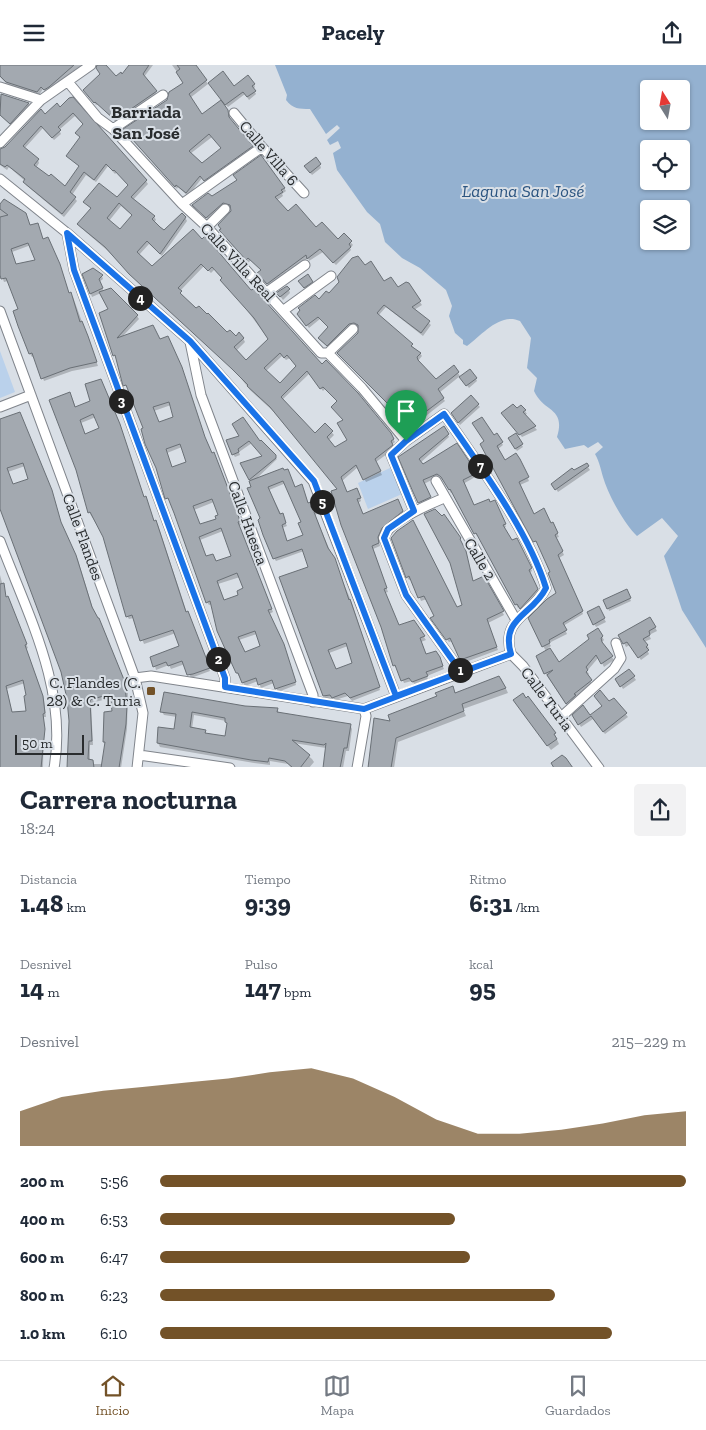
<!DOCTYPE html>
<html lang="es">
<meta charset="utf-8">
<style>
:root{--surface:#fff;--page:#f2f2f3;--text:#1f2937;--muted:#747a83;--line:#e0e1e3;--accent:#735228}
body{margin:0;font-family:"Zilla Slab",serif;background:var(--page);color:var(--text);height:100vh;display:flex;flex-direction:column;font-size:19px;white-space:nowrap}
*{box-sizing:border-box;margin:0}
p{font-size:16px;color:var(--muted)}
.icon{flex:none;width:28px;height:28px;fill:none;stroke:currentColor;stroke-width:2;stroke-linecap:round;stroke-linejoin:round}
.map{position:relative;height:702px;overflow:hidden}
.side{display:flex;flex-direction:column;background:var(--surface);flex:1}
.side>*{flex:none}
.needle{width:32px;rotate:349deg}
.buttons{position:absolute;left:640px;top:15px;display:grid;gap:10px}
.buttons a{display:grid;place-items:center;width:50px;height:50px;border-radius:5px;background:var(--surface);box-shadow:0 1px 4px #0004;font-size:25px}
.scale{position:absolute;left:15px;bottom:12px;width:69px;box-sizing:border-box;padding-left:5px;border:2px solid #292c2e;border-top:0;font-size:14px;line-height:18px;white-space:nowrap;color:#292c2e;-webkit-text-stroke:4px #d9dfe6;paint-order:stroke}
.pin{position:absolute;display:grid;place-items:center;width:42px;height:42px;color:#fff;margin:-51px -21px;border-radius:50% 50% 50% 0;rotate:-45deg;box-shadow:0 0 5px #0007}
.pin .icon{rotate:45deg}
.km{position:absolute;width:25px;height:25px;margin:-12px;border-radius:50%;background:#222;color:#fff;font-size:14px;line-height:25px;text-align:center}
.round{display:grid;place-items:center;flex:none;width:52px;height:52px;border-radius:5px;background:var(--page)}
.summary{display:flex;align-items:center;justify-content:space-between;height:85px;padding:0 20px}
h1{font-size:28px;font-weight:800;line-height:38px}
.stats{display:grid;grid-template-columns:repeat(3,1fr);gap:8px;height:85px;padding:5px 20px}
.stats div{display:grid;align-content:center}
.stats b{font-size:25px;font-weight:800}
.stats small{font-size:14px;font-weight:400}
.stats p{font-size:14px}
.chart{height:140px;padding:10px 20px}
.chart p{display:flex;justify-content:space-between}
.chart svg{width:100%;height:90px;margin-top:5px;fill:var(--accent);opacity:.7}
ul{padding:0 20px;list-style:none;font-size:16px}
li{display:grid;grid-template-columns:80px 60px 1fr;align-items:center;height:38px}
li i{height:12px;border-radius:6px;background:var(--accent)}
header{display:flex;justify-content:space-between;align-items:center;height:65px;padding:0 20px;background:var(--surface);font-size:22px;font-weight:800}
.tab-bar{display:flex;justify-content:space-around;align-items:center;height:70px;border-top:1px solid var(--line);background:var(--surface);font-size:14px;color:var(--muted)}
.tab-bar a{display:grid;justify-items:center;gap:2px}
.tab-bar .current{color:var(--accent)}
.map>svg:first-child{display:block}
.green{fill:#bad1eb}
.water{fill:#94b1d0;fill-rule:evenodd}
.shadow{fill:#0003;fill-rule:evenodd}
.building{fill:#a3a9b0;stroke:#6a7076;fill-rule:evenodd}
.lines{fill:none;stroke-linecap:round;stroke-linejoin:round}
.minor-casing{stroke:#80858c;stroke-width:11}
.minor{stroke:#fff;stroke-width:9}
.route-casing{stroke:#fff;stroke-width:10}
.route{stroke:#1a73e8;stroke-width:6}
.poi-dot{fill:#735228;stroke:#d9dfe6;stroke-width:2}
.labels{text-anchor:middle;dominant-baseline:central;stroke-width:4;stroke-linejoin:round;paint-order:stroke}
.street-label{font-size:16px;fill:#292c2e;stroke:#d9dfe6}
.poi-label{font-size:16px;fill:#292c2e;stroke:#d9dfe6;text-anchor:end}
.neighbourhood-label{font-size:18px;font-weight:bold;fill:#292c2e;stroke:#d9dfe6}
.water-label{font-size:18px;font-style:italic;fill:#2c5581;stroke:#d9dfe6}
</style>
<header><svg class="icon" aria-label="menu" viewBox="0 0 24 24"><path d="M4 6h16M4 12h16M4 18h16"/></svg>Pacely<svg class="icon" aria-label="share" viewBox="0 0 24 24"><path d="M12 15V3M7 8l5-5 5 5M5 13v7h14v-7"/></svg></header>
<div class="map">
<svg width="706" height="703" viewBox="0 0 706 703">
<rect width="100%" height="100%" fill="#d9dfe6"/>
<path class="green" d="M0,286L15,327L0,333Z
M390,403L402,429L368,444L358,418Z"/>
<path class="water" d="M275,0H706V583L682,545L664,491L678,471L662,453L637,471C625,460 609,431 604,415C601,406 600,398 595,389L603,382L598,377L588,383L584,380L565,384L557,372C566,342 544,348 534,326L537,313L527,303L531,273L520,256C500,247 482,270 467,281L463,279V275L455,268L449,251L452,241L446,225L420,203L402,193L385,177L380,159L367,147L337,105L333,88L341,83L338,76L330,80L327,75L340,63L337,60L326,69L310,44C299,44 293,44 286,35L287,30ZM649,24H681V56H649ZM649,84H681V116H649ZM649,144H681V176H649Z"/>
<path class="shadow" d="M0,0H87L75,8L73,6L47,28L43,24L39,30L9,21L0,12Z
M132,0H153L144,12L158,30L117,58L98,39L96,40L87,29L122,11Z
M172,0H194L206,16L208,19L190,33L202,51L222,35L234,22L254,19L255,22L253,24L256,29L249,35L245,29L228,42L223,37L222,38L230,50V55L254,84L207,118L202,113L188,131L178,122L177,124L127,68L168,36L185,18ZM212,72L222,83L202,100L190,89Z
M0,31L29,39L30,42L12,61L0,50Z
M70,34L146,116L148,119L133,135L154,151L156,155L154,157L165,166L185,152L187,156L162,191L149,179L139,190L152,203L193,166L322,301L357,329L393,374L395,377L391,380L394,384L376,397L382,410L366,417L358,402L342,416L347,429L358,428L361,436L358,438L363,451L399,439L404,450L384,466L379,476L380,481L373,484L388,527L385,528L399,561L413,557L426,575L421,577L426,591L436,588L444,604L427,611L428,615L415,620L412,616L404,618L398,603L394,601L339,425L273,346L250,325L236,307L133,212L108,186L80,162L78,159L91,144L85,137L117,134L129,121L117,107L115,109L108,101L96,117L86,110L72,130L77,136L64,152L26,120L25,116L9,102L7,105L0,100V85H3L45,50L60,44ZM75,51L84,60L77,68L81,73L68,91L80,102L65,123L36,103L39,98L38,95L24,84L43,63L54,75L61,69L59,65ZM121,141L133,151L120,166L109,156ZM204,201L211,208L215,204L223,213L269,275L246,297L236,286L245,277L243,273L227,269L182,232L180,226ZM282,291L286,295L290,293L297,302L280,319L266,306ZM309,309L323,326L325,324L338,337L349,376L335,384L328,376L334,370L325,360L315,370L282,335Z
M320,100L321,103L312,110L308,105Z
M284,123L286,126L282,129L283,131L276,136L288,148L338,176L344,170L353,180L350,183L351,185L336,200L323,187L309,196L308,193L270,222L261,212L262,206L251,195L248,198L220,166L232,146L231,143L225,141L209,155L196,143L212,133Z
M0,141L30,162L43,175L69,230L73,232L98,301L72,306L44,316L35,291L32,292L30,289L20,245L8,216L4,217L0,206ZM31,180L37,195L16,201L12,187Z
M364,201L384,218L398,224L408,220L422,240L414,245L431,260L423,271L386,242L378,251L420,288L422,291L418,296L435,316L454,302L460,311L439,328L445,336L413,361L414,363L409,367L396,352V347L338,288L359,269L361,262H351L329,283L321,276L329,263L320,254L309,263L301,252Z
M84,210L102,211L103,214L99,217L104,227L137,251L139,254L122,272L207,377L237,448L241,460L238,461L273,547L269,549L285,584L296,620L278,627L274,618L261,623L258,616L245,621L237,608L212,539L209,540L207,537L171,436L167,433L144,363L128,323L125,320L118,293L114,290L110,245L101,228L92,232ZM171,340L174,353L159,358L154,346ZM182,382L188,398L172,403L167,388ZM214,437L219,450L218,455L200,461L194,445ZM223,466L232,491L216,497L206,493L200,475ZM240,512L244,524L240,530L224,536L218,519ZM257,569L262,582L245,588L239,575Z
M308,211L313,220L306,225L300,216Z
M289,225L290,228L283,235L280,231Z
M476,314L477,316L469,323L463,315Z
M72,332L76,343L91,337L144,433L154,457L158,460L187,548L210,606L191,613L185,599L171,604L169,600L156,605L155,601L180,582L176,568L144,579L134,553L129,554L127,551L104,472L89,447ZM96,352L100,364L85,370L81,358Z
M478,340L480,342L460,360L452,348Z
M516,344L525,346L527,349L524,350L537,365L522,372L505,352Z
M0,356L62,462L78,495L94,547L101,558L128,625L127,664L121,703H68L70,691L69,633L60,602L36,534L23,506L26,505L0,443ZM25,401L30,414L13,420L8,407ZM111,633L113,647L104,677L106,681L102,699H94L90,695V680H93L91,638Z
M444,362L449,372L420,398L423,401L474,406L477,411L463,419L474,442L496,439L506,462L504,463L511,476L517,475L532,506L529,508L539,527L522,546L520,541L518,543L478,470L477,471L453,427L451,428L444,416L439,411L424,419L431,435L421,440L400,392Z
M496,370L503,380L497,385L504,397L522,399L529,416L520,420L533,450L554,461L559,472L556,473L564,490L559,493L583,549L563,561L567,569L549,578L551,581L548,583L558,599L591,575L598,564L604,575L602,577L603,580L614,595L604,602L599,592L587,606L589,609L587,611L593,620L576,633L577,634L568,642L545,608L546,586L543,581L558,529L552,508L538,478L534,476L482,379Z
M515,370L523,382L517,386L509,374Z
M241,371L260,378L277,394L255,415L283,405L308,439L314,440L317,449L315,450L352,538L380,625L352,636L348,631L335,635L333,632L326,634L324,631L281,513L310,503L304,486L276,496L274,493L248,409L263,392L252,378L239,387L240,390L235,392L233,389ZM286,418L302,458L304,471L287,477L282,463L287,461L269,425ZM348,581L354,599L336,606L329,588Z
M586,399L590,405L558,427L553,419Z
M426,449L460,473L473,517L483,513L504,550L488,558L498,585L463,598L453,576L449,577L434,557L436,551L427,534L421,536L412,514L409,515L407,512L392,473L457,544L463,541L452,498Z
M0,510L6,533L28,583L26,584L44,635L46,652H44L43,703H0ZM25,618L28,630L27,647L12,648L7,624Z
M626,526L631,536L609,546L608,543Z
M598,543L606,557L596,562L588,548Z
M650,553L657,566L649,570L651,574L644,577L649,583L647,585L649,589L641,595L630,580L626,582L620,570Z
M634,612L636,615L623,624L617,614Z
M501,613L508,628L463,644L466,651L398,677L394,703H368L375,655L392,658L453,623L456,629Z
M613,634L628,652L605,669L593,654L581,662L574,650L590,652Z
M517,640L549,674L555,670L559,679L551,685Z
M245,642L277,644L279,648L350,660L352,664L349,686H346L343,703H325L326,683L293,678L312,694L314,697L309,703H292L288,699L270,696V700L254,698L160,682L158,678L159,664L175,666L177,652L164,650L162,647ZM194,650L226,656L228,661L226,673L207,670L205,666L192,664Z"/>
<path class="building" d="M0,0H74L49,22L44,25L41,22L37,27L6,17L0,11Z
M97,0H106L116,11L121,7L122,9L129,0H149L143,9L157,26L115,55L95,37L94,38L83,25L100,9L96,3Z
M177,0H196L207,15L189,29L202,49L221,35L228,45L229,52L253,81L204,116L200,111L186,128L176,120L175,122L123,64L167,35L169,27L183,18L176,7L180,4ZM209,69L221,83L202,98L189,86Z
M223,6L234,21L248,10L255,19L252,21L256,26L247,32L243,27L225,40L208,18Z
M1,29L29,38L10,59L0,50Z
M73,32L147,115L131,132L155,151L152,154L160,162L164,165L182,148L186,152L160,189L147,176L137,187L152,201L193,164L202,174L205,171L251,225L254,224L322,299L326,295L358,328L391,368L394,374L391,376L393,380L375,394L381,406L363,415L356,400L341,412L347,427L357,423L361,433L357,434L363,449L398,434L403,446L382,463L378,472L379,478L372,481L387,523L384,524L399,560L414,555L425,571L420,573L426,589L436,586L440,592L443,601L426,607L428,611L412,617L409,613L401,616L395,600L393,601L381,562L341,460L331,426L337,424L270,342L247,321L248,320L232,304L129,209L105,182L77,159L91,143L83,137L99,118L117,132L128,120L114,105L113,106L106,99L94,115L84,107L70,127L76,132L62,149L23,117L25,114L7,100L5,102L0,99V84L5,82L41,44L45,49L57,38L60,42L69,33ZM73,48L83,59L75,68L80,72L66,91L79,101L65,121L51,109L49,111L34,100L39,94L23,81L41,61L52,73L61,65L58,62ZM119,138L132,150L120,164L107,153ZM201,199L208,206L212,202L222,213L220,215L254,253L268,274L246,295L234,282L244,273L239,267L236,271L230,265L227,267L208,248L207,249L199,241L196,243L180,228L182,226L178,223ZM280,288L284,293L287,290L296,301L280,318L264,303ZM307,306L320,324L323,322L337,336L331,342L343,355L337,358L347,375L335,382L327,372L333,366L325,358L315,368L281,332Z
M261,90L285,123L281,125L283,127L275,132L288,146L296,139L316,162L322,157L338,174L344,168L352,176L349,179L351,182L333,198L320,184L307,194L306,190L267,219L257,208L261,205L248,193L246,195L219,165L221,164L218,160L231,146L230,140L223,138L206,153L192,140L208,128L212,131L237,115L233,110Z
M316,92L321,99L310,108L304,101Z
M4,134L26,148L30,160L38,158L43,174L48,172L60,199L69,228L71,227L80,257L82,256L88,271L97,297L70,303L41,314L32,288L29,289L18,261L13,246L18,244L6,213L1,214L0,210V152L8,150L0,144V139ZM28,178L35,195L16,199L11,184Z
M358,191L365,200L371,196L384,216L391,212L398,222L406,217L409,218L421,236L412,242L430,256L421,268L384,240L377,248L413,279L411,281L421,288L417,292L418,295L436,314L454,300L459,307L438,324L444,333L412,357L414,359L406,365L393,349L396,347L337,288L358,268V260L354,258L349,259L327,281L318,273L328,262L318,252L306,261L297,249L300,245L298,243L315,230L319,234L326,226L329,228L339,217L337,212L352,193Z
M93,203L103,210L99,214L103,223L90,229L82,209Z
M308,209L313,217L304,223L298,216Z
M287,221L290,224L280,232L276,228Z
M111,223L138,250L117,273L153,260L160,274L168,271L182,302L205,372L212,388L214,387L236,444L240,456L238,457L272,544L268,545L284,579L296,617L275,624L272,615L258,620L256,613L242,618L238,608H236L217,566L210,536L206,538L174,448L168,433L165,434L156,403L145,379L141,364L143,363L126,320L123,321L115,290L113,291L99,248L108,244L99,227ZM169,337L173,352L159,357L153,342ZM180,379L186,397L172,402L166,384ZM212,434L218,450L215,451L216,454L200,459L193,441ZM221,463L231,491L216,496L213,489L206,491L199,472ZM237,508L243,523L237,526L238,530L224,535L217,516ZM255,566L260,581L245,587L238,572Z
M470,304L477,313L466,321L459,312Z
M101,314L120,359L144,432L146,431L154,456L156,455L186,547L188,546L210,603L193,609L187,610L182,596L168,601L166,597L153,602L150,592L179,581L173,565L140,576L132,550L126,552L103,472L90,447L88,448L76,405L49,335L70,327L75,342L90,336L85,319ZM93,349L99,363L85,369L80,355Z
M471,330L479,339L458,358L451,348Z
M513,339L517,343L521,340L526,345L523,347L536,361L519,370L501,348Z
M20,347L52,425L61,457L76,490L92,542L98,553H99L127,622H125L127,640L126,659L119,703H101L105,677H103L104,647L112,646L110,629L90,635L92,676H89L88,694L93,695L94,703H67L69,656L67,634L61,607L0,444V354ZM23,398L28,414L13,419L7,403Z
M243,352L260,376L261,375L276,390V393L249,415L240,398L262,391L249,376L238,384L239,387L232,390L226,375L239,371L232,359Z
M482,352L494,370L497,368L503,377L497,381L505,395L516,388L520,394L529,412L519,417L534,449L544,443L551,458L553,457L558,468L555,470L563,486L558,490L583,546L563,558L567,565L549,575L550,578L542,582L528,553L547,534L556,528L548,508L550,507L536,476L533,477L480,379L484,376L472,358Z
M444,361L449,369L419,394L423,399L457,378L477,408L463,415L474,440L489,434L490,437L495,435L506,459L503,460L512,475L517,473L532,503L529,505L538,524L520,544L517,539L515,540L476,468L474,469L450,424L449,425L441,412L437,409L423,415L431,432L418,438L413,427L398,392Z
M516,368L523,379L515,384L508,373Z
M587,398L589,401L555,425L551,419L572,403L574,405Z
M283,403L284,405L288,404L295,422L302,419L308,438L313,436L316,445L314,447L328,483L335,493L349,535L350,534L380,622L350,633L345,628L332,633L330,630L323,631L279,512L308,502L302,484L273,494L263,470L258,455L260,453L247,423L251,422L249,416ZM283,416L301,457L298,458L303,470L287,476L282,460L286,458L283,448L280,449L268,422ZM346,578L352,598L336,604L328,585Z
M435,444L442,451L444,449L461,473L460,474L466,486L473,516L484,511L504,546L487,554L497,582L460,595L450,573L446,575L430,553L434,551L424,531L418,533L409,511L406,513L391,473L397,466L413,455L457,542L462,540L450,498L424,449Z
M4,518L6,532L8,531L27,579L25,580L43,631L45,648L43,649L45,664L41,703H0V519ZM23,615L26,630L24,631L26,646L12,647L6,621Z
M627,524L631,533L607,544L603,535Z
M599,541L605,553L593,560L587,547Z
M650,552L656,562L649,566L650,570L643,574L648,580L646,582L649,585L638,593L627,577L623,579L618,570Z
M598,563L603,571L601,573L602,577L613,591L601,599L596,590L586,602L588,605L586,607L592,615L574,629L576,630L566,639L547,610L553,605L544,609L536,591L550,583L559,597L589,574L587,570Z
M629,604L635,611L620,622L615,614Z
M499,611L506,623L462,639L464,646L396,673L391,703H368L374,653L390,656L388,650L437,631L435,628L453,621L455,628Z
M600,625L609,636L614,633L627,648L603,667L591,651L578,660L572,650L583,640L590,650L602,641L594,631Z
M164,627L245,641L278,643L277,647L351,659L347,683H344L340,703H323L326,678L324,680L292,675L310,690L300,703H293L285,696L269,693L268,697L251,695L157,678L158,662L174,664L176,649L160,647ZM192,647L225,653V657L227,658L225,671L205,668L206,665L190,662Z
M523,628L526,633L528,631L556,668L554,669L557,674L547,681L513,635Z
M562,690L566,693L573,703H554L551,698Z"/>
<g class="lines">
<defs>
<path id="minor" d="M68,17L98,53L113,64L182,139L207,162L321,288H328L362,323L406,376
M0,22L41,35
M234,48L262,82L304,128
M113,64L163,30
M0,78L41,35L91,0
M0,114L67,168L190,276L313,416L396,631
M182,139L262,82
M207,162L225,144
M67,168L74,205L225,613V622
M267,227L305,200
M284,245L331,211
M0,246L135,613L143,648L137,703
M190,277L201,330L313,630V637
M328,288L353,264
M0,342L31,330
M436,416L516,555
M444,433C430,439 387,457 384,473L406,530L461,607
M414,446L391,390L406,376L444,349C479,400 528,465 546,523C533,550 500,553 511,589
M0,476C27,548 68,624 54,703
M135,613L151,611L364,644L511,589L523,601L599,703
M561,652L614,604L621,593L616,578
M139,690L230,703
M357,703L366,651L364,644"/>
</defs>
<use href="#minor" class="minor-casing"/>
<use href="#minor" class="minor"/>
</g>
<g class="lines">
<defs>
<path id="route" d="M406,376L391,390L414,446L388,464L384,473L406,530L461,607L364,644L225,622V613L74,205L67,168L190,276L314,416L396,631L511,589C500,553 533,550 546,523C528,465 479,400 444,349L406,376"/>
</defs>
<use href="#route" class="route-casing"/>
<use href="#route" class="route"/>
</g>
<rect class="poi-dot" x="146" y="621" width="10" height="10" rx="2.5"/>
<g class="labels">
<g class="street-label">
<text transform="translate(269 88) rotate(49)">Calle Villa 6</text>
<text transform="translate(238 197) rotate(47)">Calle Villa Real</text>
<text transform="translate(248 458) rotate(70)">Calle Huesca</text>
<text transform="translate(83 472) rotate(70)">Calle Flandes</text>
<text transform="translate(480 494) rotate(59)">Calle 2</text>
<text transform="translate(547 634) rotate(53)">Calle Turia</text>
</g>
<g class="poi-label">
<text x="141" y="617">C. Flandes (C.<tspan x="141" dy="18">28) &amp; C. Turia</tspan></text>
</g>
<g class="neighbourhood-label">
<text x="146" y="47">Barriada<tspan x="146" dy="21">San José</tspan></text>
</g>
<g class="water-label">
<text x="523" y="126">Laguna San José</text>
</g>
</g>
</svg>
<div class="buttons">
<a><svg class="needle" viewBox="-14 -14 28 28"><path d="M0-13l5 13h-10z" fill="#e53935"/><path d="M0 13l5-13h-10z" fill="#747a83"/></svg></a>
<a><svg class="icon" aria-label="locate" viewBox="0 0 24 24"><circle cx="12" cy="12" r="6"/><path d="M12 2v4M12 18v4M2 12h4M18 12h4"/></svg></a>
<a><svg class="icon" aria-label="layers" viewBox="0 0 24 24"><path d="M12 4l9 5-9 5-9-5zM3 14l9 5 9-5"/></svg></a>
</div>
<div class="scale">50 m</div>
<div class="pin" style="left:406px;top:376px;background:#1e9e55"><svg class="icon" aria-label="arrive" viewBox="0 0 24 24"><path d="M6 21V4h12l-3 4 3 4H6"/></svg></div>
<b class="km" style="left:460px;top:605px">1</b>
<b class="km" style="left:218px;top:594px">2</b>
<b class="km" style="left:121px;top:336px">3</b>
<b class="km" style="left:140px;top:233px">4</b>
<b class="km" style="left:322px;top:437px">5</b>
<b class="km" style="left:480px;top:401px">7</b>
</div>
<section class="side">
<div class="summary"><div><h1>Carrera nocturna</h1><p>18:24</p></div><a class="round"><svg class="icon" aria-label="share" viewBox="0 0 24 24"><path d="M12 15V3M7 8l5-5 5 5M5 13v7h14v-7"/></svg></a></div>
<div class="stats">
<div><p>Distancia</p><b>1.48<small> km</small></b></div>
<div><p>Tiempo</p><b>9:39</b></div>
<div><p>Ritmo</p><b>6:31<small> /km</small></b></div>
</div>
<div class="stats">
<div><p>Desnivel</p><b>14<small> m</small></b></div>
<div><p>Pulso</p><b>147<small> bpm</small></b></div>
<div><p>kcal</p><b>95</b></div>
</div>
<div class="chart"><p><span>Desnivel</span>215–229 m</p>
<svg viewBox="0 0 160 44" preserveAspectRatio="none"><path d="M0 44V27L10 20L20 17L30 15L40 13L50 11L60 8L70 6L80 11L90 20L100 31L110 38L120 38L130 36L140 33L150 29L160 27V44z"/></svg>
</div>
<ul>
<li><b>200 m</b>5:56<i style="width:100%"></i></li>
<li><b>400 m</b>6:53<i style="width:56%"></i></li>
<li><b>600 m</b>6:47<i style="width:59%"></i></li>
<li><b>800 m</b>6:23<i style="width:75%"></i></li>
<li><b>1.0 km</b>6:10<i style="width:86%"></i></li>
</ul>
</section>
<nav class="tab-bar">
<a class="current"><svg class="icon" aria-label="home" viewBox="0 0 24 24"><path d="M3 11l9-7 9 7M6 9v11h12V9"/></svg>Inicio</a>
<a><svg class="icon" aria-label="map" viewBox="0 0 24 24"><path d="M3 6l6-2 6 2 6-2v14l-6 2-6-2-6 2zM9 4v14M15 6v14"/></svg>Mapa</a>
<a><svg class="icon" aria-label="saved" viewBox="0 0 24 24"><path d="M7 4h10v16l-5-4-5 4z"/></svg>Guardados</a>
</nav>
